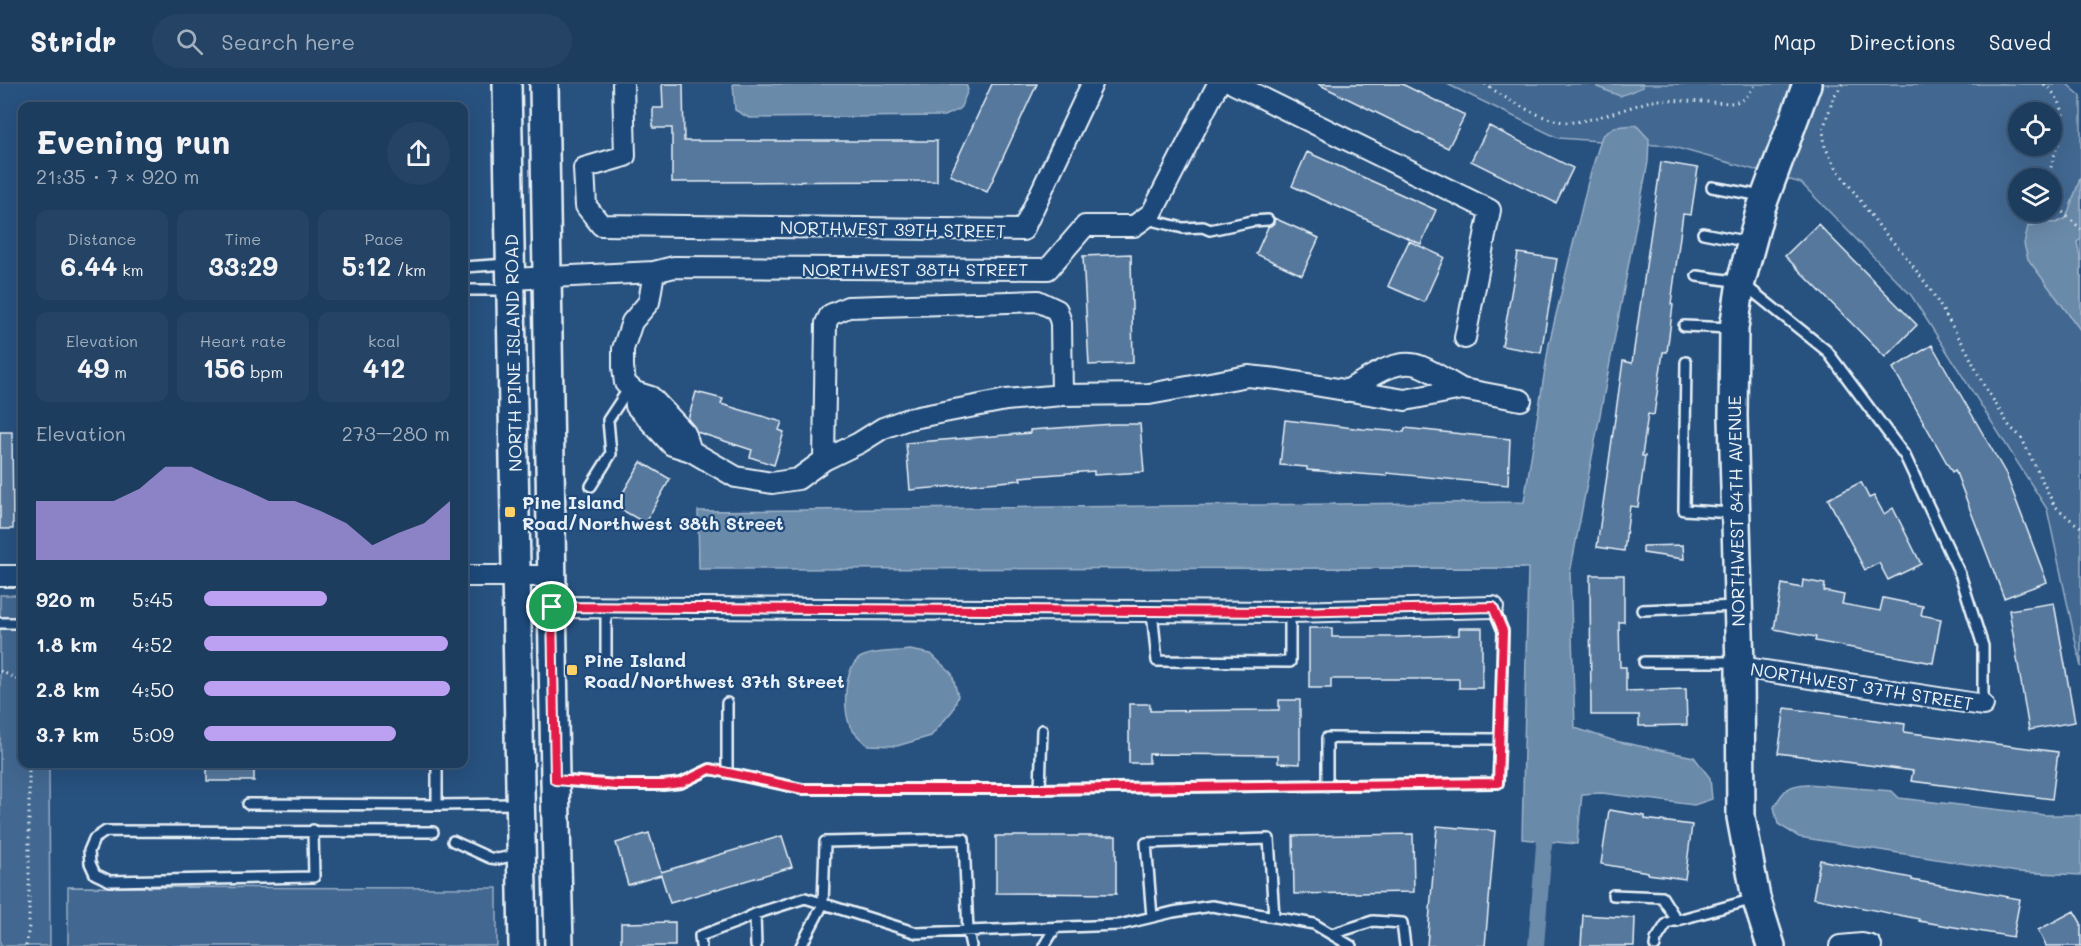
<!DOCTYPE html>
<meta charset="utf-8">
<style>
:root{--surface:#1d3d5f;--page:#254465;--text:#f1f3f6;--muted:#a0aebd;--line:#3b5674;--accent:#bca0f2}
body{margin:0;font-family:Mali,sans-serif;background:var(--page);color:var(--text);height:100vh;display:flex;flex-direction:column;font-size:22px;white-space:nowrap}
*{box-sizing:border-box;margin:0}
p{font-size:20px;color:var(--muted)}
.icon{flex:none;width:33px;height:33px;fill:none;stroke:currentColor;stroke-width:2;stroke-linecap:round;stroke-linejoin:round}
.map{position:relative;flex:1;overflow:hidden}
.details{position:absolute;left:18px;top:18px;width:450px;height:666px;display:flex;flex-direction:column;background:var(--surface);border-radius:12px;box-shadow:0 6px 24px #0002,0 0 0 2px var(--line)}
.details>*{flex:none}
.fabs{position:absolute;left:2008px;top:18px;display:grid;gap:12px}
.fabs a{display:grid;place-items:center;width:54px;height:54px;border-radius:50%;background:var(--surface);box-shadow:0 6px 24px #0002,0 0 0 2px var(--line);font-size:30px}
.pin{position:absolute;display:grid;place-items:center;width:51px;height:51px;color:#fff;margin:-26px;border:3px solid #fff;border-radius:50%;box-shadow:0 2px 6px #0007}
.round{display:grid;place-items:center;flex:none;width:63px;height:63px;border-radius:32px;background:var(--page)}
.head{display:flex;align-items:center;justify-content:space-between;height:102px;padding:0 18px}
h1{font-size:33px;font-weight:700;line-height:45px}
.figures{display:grid;grid-template-columns:repeat(3,1fr);gap:9px;height:102px;padding:6px 18px}
.figures div{display:grid;align-content:center;border-radius:12px;background:var(--page);text-align:center}
.figures b{font-size:26px;font-weight:700}
.figures small{font-size:16px;font-weight:400}
.figures p{font-size:16px}
.chart{height:168px;padding:12px 18px}
.chart p{display:flex;justify-content:space-between}
.chart svg{width:100%;height:108px;margin-top:6px;fill:var(--accent);opacity:.7}
ul{padding:0 18px;list-style:none;font-size:20px}
li{display:grid;grid-template-columns:96px 72px 1fr;align-items:center;height:45px}
li i{height:15px;border-radius:8px;background:var(--accent)}
header{display:flex;align-items:center;gap:36px;box-sizing:border-box;height:84px;padding:0 30px;background:var(--surface);border-bottom:2px solid var(--line)}
header strong{font-size:28px}
nav{display:flex;gap:33px;margin-inline-start:auto;font-size:21px}
.search{width:420px;height:54px;background:var(--page);display:flex;align-items:center;gap:15px;box-sizing:border-box;padding:0 21px;border-radius:33px;color:var(--muted);font-size:22px}
.map>svg:first-child{display:block}
.green{fill:#436891;stroke:#96acc4;stroke-width:1.5;fill-rule:evenodd}
.water{fill:#6b8aaa;stroke:#9db3c9;stroke-width:1.5}
.lines{fill:none;stroke-linecap:round;stroke-linejoin:round}
.canal{stroke:#6b8aaa;stroke-width:16}
.building{fill:#57789d;stroke:#e8f1f8;stroke-width:1.5}
.lane-casing{stroke:#e8f1f8;stroke-width:14}
.street-casing{stroke:#e8f1f8;stroke-width:24}
.secondary-casing{stroke:#e8f1f8;stroke-width:32}
.path{stroke:#e8f1f8;stroke-width:3;stroke-dasharray:1.5 4.5;stroke-linecap:butt}
.lane{stroke:#1f4a7a;stroke-width:9}
.street{stroke:#1f4a7a;stroke-width:20}
.secondary{stroke:#1f4a7a;stroke-width:27}
.route-casing{stroke:#fff;stroke-width:12}
.route{stroke:#e11d48;stroke-width:8}
.poi-dot{fill:#ffd166;stroke:#1f4a7a;stroke-width:2}
.labels{text-anchor:middle;dominant-baseline:central;stroke-width:4.5;stroke-linejoin:round;paint-order:stroke}
.street-label{font-size:18px;fill:#e8f1f8;stroke:#1f4a7a}
.poi-label{font-size:18px;font-weight:bold;fill:#e8f1f8;stroke:#1f4a7a;text-anchor:start}
</style>
<header>
<strong>Stridr</strong>
<div class="search"><svg class="icon" aria-label="search" viewBox="0 0 24 24"><circle cx="10" cy="10" r="6"/><path d="M15 15l6 6"/></svg>Search here</div>
<nav><a>Map</a><a>Directions</a><a>Saved</a></nav>
</header>
<div class="map">
<svg width="2081" height="862" viewBox="0 0 2081 862">
<rect width="100%" height="100%" fill="#27517f"/>
<filter id="ink" filterUnits="userSpaceOnUse"><feTurbulence type="fractalNoise" baseFrequency=".0167" numOctaves="2"/><feDisplacementMap in="SourceGraphic" scale="12" xChannelSelector="R" yChannelSelector="G"/><feConvolveMatrix kernelMatrix="1 2 1 2 8 2 1 2 1" color-interpolation-filters="sRGB"/></filter>
<g filter="url(#ink)">
<path class="green" d="M1447,0H2067L2081,12V583L2047,425L1911,211L1801,99L1670,62L1558,54ZM2019,28H2052V62H2019ZM2019,94H2052V128H2019Z
M0,511H22V680H49L50,862H0Z
M68,803L497,804V862H68Z"/>
<path class="water" d="M733,0H966L968,6L960,25L944,32L749,34L735,26Z
M1596,0H1643V3L1620,12L1597,3Z
M1636,41L1649,55L1648,78L1570,489L1575,644L1615,657L1694,673L1710,694L1712,715L1694,721L1602,709L1582,710L1577,760L1522,755L1528,484L699,485L698,427L1524,418L1549,260L1588,98L1602,52L1615,43Z
M2081,92V155L2077,158L2081,178V247L2028,175L2024,160L2028,142L2045,138L2056,139L2066,134Z
M910,566L931,570L952,590L958,612L953,626L931,652L897,662L867,661C862,656 855,650 851,644C842,627 843,579 864,572C877,567 896,568 910,566Z
M1808,700L1892,707L1899,714L2045,731H2081V791L2017,788L1799,753L1778,740L1774,723C1784,705 1788,701 1808,700Z"/>
<g class="lines">
<path class="canal" d="M1536,862L1546,736"/>
</g>
<path class="building" d="M662,0H683L684,57H937V97L672,98V44H653V24H663Z
M992,0H1037L987,108L950,91Z
M1318,0H1402L1465,31L1448,64Z
M1489,42L1573,84L1556,119L1471,77Z
M1307,68L1436,126L1421,160L1292,102Z
M1661,78L1698,84L1691,131L1683,130L1671,220L1673,221L1667,268H1663L1654,331L1648,330L1642,372H1645L1638,423L1630,422L1624,467L1597,463L1623,277L1632,279Z
M1274,134L1319,154L1302,191L1256,170L1268,143L1274,139Z
M1818,140L1917,241L1885,273L1785,172Z
M1409,157L1444,173L1424,218L1388,202Z
M1518,169L1557,175L1541,269L1502,262Z
M1131,170L1133,279L1089,281L1083,172Z
M1932,261L2006,390L2047,498L2004,514L1955,386L1952,388L1893,284Z
M696,308L723,315L721,320L782,338L779,346L784,348L774,381L750,373L752,366L697,348L688,335Z
M1285,336L1363,345L1404,348L1405,344L1510,355L1508,401L1387,389V392L1307,386V383L1280,381Z
M1113,340H1140L1144,388L1094,391V387L1020,393L1021,396L910,406L906,359L1030,349V346Z
M0,348H12L13,445H0Z
M641,378L670,395L645,439L615,422Z
M1861,398L1869,414L1874,412L1884,430L1893,424L1921,480L1888,496L1879,479L1865,486L1828,415Z
M1683,461L1684,475L1643,469V462Z
M1590,491H1624V538H1619L1620,583H1626V607L1686,605L1687,641L1639,642V631H1591Z
M1803,496L1825,500L1824,507L1844,511L1842,520L1880,527L1883,514L1923,522L1921,531L1941,535L1933,579L1815,557L1816,553L1774,545L1782,500L1802,504Z
M2054,519L2075,638L2029,646L2009,526Z
M1309,544H1332V553H1397L1459,551V544H1482V604H1459V595H1331V604H1309Z
M1279,616H1300V680L1278,679V671L1149,670V679H1129V620H1150V627L1279,626Z
M1785,624L1905,640L1904,648L2058,668L2052,715L1911,697L1913,687L1778,669Z
M207,680H254V697H207Z
M1609,726L1645,732V735L1692,741L1685,795L1648,790V788L1601,780Z
M1437,742L1495,747L1485,862H1427Z
M649,749L661,788L782,752L792,783L670,819L661,791L628,801L616,759Z
M1413,750L1414,808L1294,810L1293,752Z
M996,752H1116V810L996,809Z
M1820,776L1912,794V796L2020,815L2013,853L1919,837V835L1813,814Z
M2074,827L2081,839V862H2046L2038,846Z
M1583,831L1635,834L1634,862H1581Z
M675,838V862H621V839Z"/>
<g class="lines">
<defs>
<path id="lane" d="M1712,103L1762,112
M1147,135L1183,144L1203,143L1210,146L1252,137L1268,136
M1703,149L1749,158
M464,183L508,180
M1697,192L1741,198L1827,267L1905,372L1960,490L1983,562V621
M464,206H509
M1684,242L1732,244
M1686,278L1684,426L1733,429
M591,402L611,370L608,336L629,304
M606,524V575
M1642,526L1736,522
M1152,527L1157,577L1290,578V528
M0,539H22
M1644,578H1737
M727,619V689
M557,696L617,701H663L681,699L710,685L803,705H1040L1042,646
M1327,702V654L1500,655L1503,547L1493,523
M1040,705L1498,699L1500,655
M248,720L437,721V680
M437,721L519,720
M313,746L314,793L110,797L95,790L90,779L89,767L94,755L106,747L433,748
M453,757L490,774L498,775L520,770
M1613,811L1662,813L1677,837
M755,830L756,862
M1152,833L1146,759L1269,755L1274,833
M1332,850L1373,837L1402,839L1405,862
M701,862L700,852L740,837L755,830L805,814L917,849L1119,841L1173,828L1212,822L1314,840L1351,862
M801,862L823,820L825,758L964,755L968,848L971,862
M1044,862L1055,844
M1655,862L1656,856L1667,839L1754,815"/>
<path id="street" d="M623,0L625,72L584,84L586,122L601,141L1023,146L1092,0
M1234,0L1490,126L1465,254
M654,188L649,218L632,238L623,265V283L625,299L635,308L651,313L685,349L691,367
M511,195L654,188L674,183L1048,185L1085,142H1134L1152,129L1218,0
M1346,307C1367,296 1396,272 1420,282C1435,288 1449,298 1462,305
M635,308L636,322L672,361L691,367L736,393L772,399L798,395L824,376L859,359L883,344L908,335L1006,316L1062,311L1149,310L1248,292L1278,295L1405,316L1462,305L1521,316
M824,376L826,239L830,231L848,223L1038,217L1057,226L1061,239L1062,311
M0,492H22
M464,492H552
M552,523L1290,528L1493,523
M1740,583L1983,621
M1840,862L1862,860L1871,862"/>
<path id="secondary" d="M507,0L523,862
M544,0L555,696L559,862
M1771,862L1756,814L1741,733L1740,583L1733,332L1734,244L1741,198L1761,124L1807,0"/>
</defs>
<use href="#lane" class="lane-casing"/>
<use href="#street" class="street-casing"/>
<use href="#secondary" class="secondary-casing"/>
<path class="path" d="M1485,0C1506,15 1548,41 1574,38C1599,35 1624,25 1647,18L1659,16L1734,19L1745,15L1756,0
M1843,0L1834,12L1827,33L1823,46L1825,63L1837,85L1882,146L1903,169L1930,205L1967,267L1982,298L2010,343L2021,353L2054,421L2072,437L2081,443
M2044,0C2081,31 2054,56 2049,94
M2052,114L2057,123L2081,145
M0,587L16,594L22,606
M26,862L29,842V680"/>
<use href="#lane" class="lane"/>
<use href="#street" class="street"/>
<use href="#secondary" class="secondary"/>
</g>
</g>
<g class="lines" filter="url(#ink)">
<defs>
<path id="route" d="M552,523L1290,528L1493,523L1503,547L1498,699L1040,705H803L710,685L681,699L663,701H617L555,696Z"/>
</defs>
<use href="#route" class="route-casing"/>
<use href="#route" class="route"/>
</g>
<g class="poi-dot">
<rect x="504" y="422" width="12" height="12" rx="3"/>
<rect x="566" y="580" width="12" height="12" rx="3"/>
</g>
<g class="labels">
<g class="street-label">
<text transform="translate(893 145) rotate(1)">NORTHWEST 39TH STREET</text>
<text x="915" y="185">NORTHWEST 38TH STREET</text>
<text transform="translate(513 269) rotate(-91)">NORTH PINE ISLAND ROAD</text>
<text transform="translate(1736 427) rotate(-91)">NORTHWEST 84TH AVENUE</text>
<text transform="translate(1862 602) rotate(9)">NORTHWEST 37TH STREET</text>
</g>
<g class="poi-label">
<text x="522" y="418">Pine Island<tspan x="522" dy="21">Road/Northwest 38th Street</tspan></text>
<text x="584" y="576">Pine Island<tspan x="584" dy="21">Road/Northwest 37th Street</tspan></text>
</g>
</g>
</svg>
<div class="fabs">
<a><svg class="icon" aria-label="locate" viewBox="0 0 24 24"><circle cx="12" cy="12" r="6"/><path d="M12 2v4M12 18v4M2 12h4M18 12h4"/></svg></a>
<a><svg class="icon" aria-label="layers" viewBox="0 0 24 24"><path d="M12 4l9 5-9 5-9-5zM3 14l9 5 9-5"/></svg></a>
</div>
<div class="pin" style="left:552px;top:523px;background:#1e9e55"><svg class="icon" aria-label="arrive" viewBox="0 0 24 24"><path d="M6 21V4h12l-3 4 3 4H6"/></svg></div>
<section class="details">
<div class="head"><div><h1>Evening run</h1><p>21:35 · 7 × 920 m</p></div><a class="round"><svg class="icon" aria-label="share" viewBox="0 0 24 24"><path d="M12 15V3M7 8l5-5 5 5M5 13v7h14v-7"/></svg></a></div>
<div class="figures">
<div><p>Distance</p><b>6.44<small> km</small></b></div>
<div><p>Time</p><b>33:29</b></div>
<div><p>Pace</p><b>5:12<small> /km</small></b></div>
</div>
<div class="figures">
<div><p>Elevation</p><b>49<small> m</small></b></div>
<div><p>Heart rate</p><b>156<small> bpm</small></b></div>
<div><p>kcal</p><b>412</b></div>
</div>
<div class="chart"><p><span>Elevation</span>273–280 m</p>
<svg viewBox="0 0 160 44" preserveAspectRatio="none"><path d="M0 44V20L10 20L20 20L30 20L40 15L50 6L60 6L70 11L80 15L90 20L100 20L110 24L120 29L130 38L140 33L150 29L160 20V44z"/></svg>
</div>
<ul>
<li><b>920 m</b>5:45<i style="width:50%"></i></li>
<li><b>1.8 km</b>4:52<i style="width:99%"></i></li>
<li><b>2.8 km</b>4:50<i style="width:100%"></i></li>
<li><b>3.7 km</b>5:09<i style="width:78%"></i></li>
</ul>
</section>
</div>
